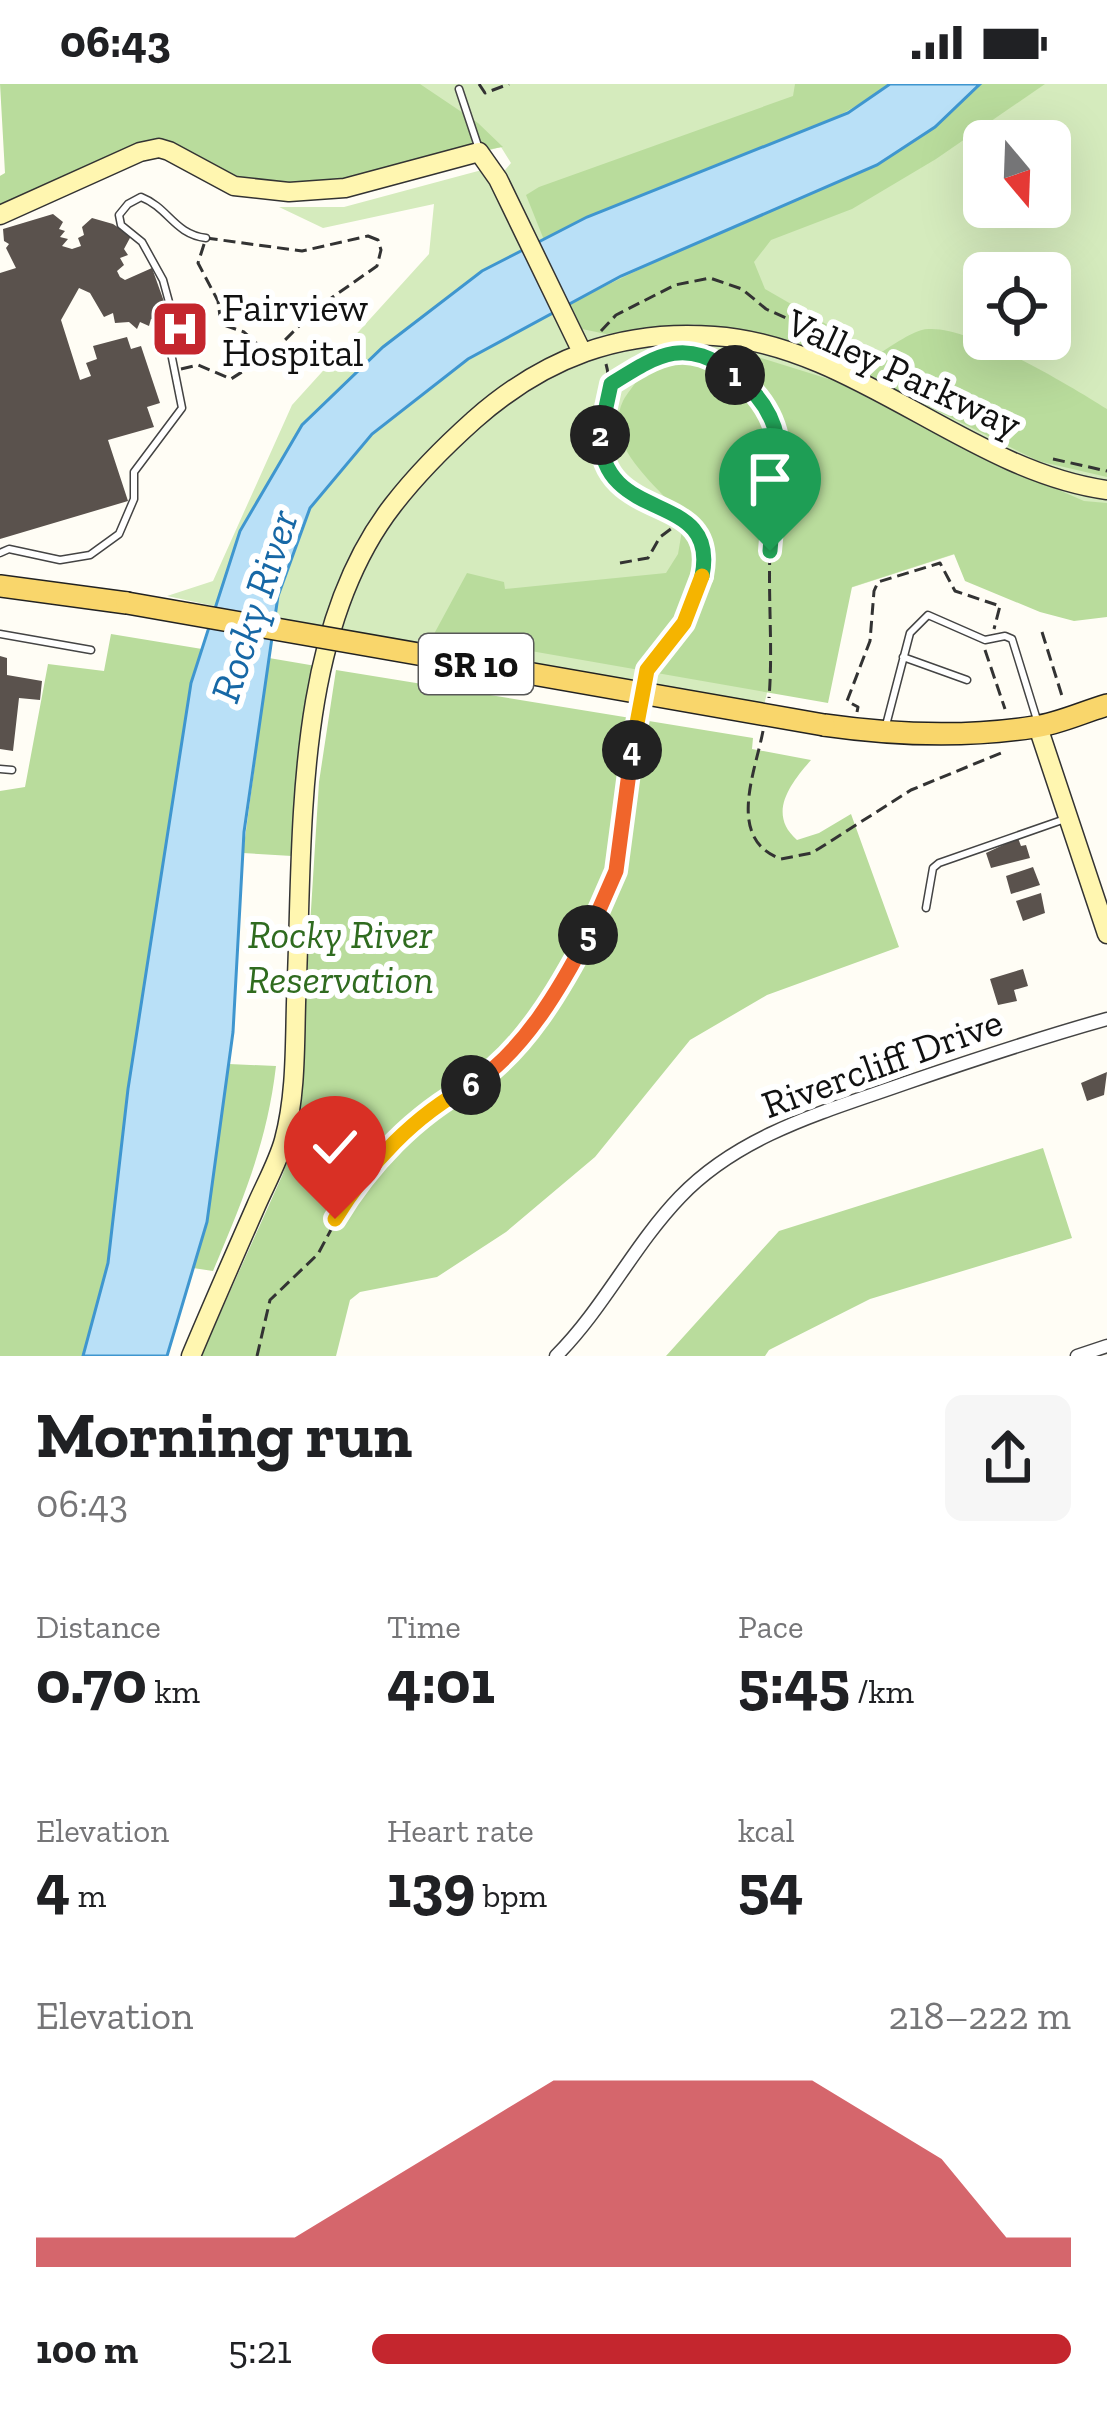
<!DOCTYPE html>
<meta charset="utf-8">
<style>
:root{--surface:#fff;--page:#f6f6f6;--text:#202124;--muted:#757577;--accent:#c4262e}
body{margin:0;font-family:"Zilla Slab",serif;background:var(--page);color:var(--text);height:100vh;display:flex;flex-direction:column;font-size:45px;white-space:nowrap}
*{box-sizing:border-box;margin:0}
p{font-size:39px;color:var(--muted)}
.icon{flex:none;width:66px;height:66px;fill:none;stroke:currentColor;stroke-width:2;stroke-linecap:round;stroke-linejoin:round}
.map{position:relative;height:1272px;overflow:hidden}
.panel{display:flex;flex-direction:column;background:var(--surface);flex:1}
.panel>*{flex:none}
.needle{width:78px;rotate:161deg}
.fabs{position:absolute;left:963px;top:36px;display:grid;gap:24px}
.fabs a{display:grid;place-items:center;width:108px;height:108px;border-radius:18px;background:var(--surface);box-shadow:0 12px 48px #0002;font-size:60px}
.pin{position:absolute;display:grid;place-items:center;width:102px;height:102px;color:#fff;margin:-123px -51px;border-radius:50% 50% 50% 0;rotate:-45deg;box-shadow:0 0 12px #0007}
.pin .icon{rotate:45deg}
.km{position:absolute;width:60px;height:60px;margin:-30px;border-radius:50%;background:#222;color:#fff;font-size:33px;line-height:60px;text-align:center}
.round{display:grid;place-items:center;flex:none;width:126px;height:126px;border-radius:18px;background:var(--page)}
.overview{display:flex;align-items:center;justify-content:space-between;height:204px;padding:0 36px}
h1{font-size:66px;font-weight:800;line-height:90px}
.metrics{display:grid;grid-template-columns:repeat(3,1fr);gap:18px;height:204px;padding:12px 36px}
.metrics div{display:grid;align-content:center}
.metrics b{font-size:60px;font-weight:800}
.metrics small{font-size:33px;font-weight:400}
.metrics p{font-size:33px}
.chart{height:336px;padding:24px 36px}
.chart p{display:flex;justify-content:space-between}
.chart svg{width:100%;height:216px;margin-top:12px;fill:var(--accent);opacity:.7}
ul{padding:0 36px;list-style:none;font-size:39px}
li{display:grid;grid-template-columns:192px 144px 1fr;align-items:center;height:90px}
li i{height:30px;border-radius:15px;background:var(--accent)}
.status{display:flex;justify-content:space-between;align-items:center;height:84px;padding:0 60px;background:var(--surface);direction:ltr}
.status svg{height:33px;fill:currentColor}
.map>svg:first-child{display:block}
.green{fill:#d5ebbd;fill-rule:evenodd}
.forest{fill:#b9dc9c}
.water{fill:#b9e0f7;stroke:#3f96cf;stroke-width:3}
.building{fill:#5a524d}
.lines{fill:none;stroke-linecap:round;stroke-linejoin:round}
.lane-casing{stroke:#444;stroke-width:9}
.street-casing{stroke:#444;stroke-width:15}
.secondary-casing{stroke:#333;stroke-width:21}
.primary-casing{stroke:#222;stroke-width:24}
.path{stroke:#333;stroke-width:3;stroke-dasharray:12 6;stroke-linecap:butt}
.lane{stroke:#fff;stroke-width:6}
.street{stroke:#fff;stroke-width:12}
.secondary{stroke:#fff6b0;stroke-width:18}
.primary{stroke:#f9d66b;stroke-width:21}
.primary-bridge-casing{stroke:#222;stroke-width:24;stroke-linecap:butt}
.primary-bridge{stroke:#f9d66b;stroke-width:21}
.split-1-casing{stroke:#fff;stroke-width:24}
.split-2-casing{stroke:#fff;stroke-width:24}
.split-3-casing{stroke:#fff;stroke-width:24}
.split-4-casing{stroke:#fff;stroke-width:24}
.split-5-casing{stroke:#fff;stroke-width:24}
.split-6-casing{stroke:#fff;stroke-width:24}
.split-7-casing{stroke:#fff;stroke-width:24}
.split-1{stroke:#22a559;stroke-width:15}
.split-2{stroke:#22a559;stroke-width:15}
.split-3{stroke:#22a559;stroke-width:15}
.split-4{stroke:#f5b400;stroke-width:15}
.split-5{stroke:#f0652b;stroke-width:15}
.split-6{stroke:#f0652b;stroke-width:15}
.split-7{stroke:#f5b400;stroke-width:15}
.labels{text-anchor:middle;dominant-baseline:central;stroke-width:12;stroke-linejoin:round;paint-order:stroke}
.shield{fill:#fff;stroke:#585858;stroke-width:3}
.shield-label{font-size:36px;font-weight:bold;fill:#111}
.poi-label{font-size:39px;fill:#111;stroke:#fff;text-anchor:start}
.street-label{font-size:39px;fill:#111;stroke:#fff}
.park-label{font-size:39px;font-style:italic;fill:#2f6b1f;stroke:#fff}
.water-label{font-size:42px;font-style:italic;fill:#1768a6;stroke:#fff}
</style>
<div class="status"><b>06:43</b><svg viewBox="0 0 49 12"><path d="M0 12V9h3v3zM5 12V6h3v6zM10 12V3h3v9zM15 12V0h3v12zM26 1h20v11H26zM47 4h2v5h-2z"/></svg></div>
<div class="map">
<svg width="1107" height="1272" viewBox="0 0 1107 1272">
<rect width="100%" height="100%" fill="#fffdf5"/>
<path class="green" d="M15,0H1107V533L1014,451L773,529L769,600L760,639L167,512L213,497L292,321L429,170L434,120L323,144L279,123H344L493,83L499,93L511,79L501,63L341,106L157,54L0,136V92L28,79ZM984,57H1050V123H984ZM984,189H1050V255H984Z"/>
<path class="forest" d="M0,0H420L478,39L503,63C436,74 293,120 232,93C213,85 194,71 175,61L0,125V92L5,89Z
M795,0H890C786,73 656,98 544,156L526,111L539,103L793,12Z
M980,0H1045L936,75L852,125L771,156L754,178L765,205L878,270C893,262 912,246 928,245C971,242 1069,301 1107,325V393L1038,377L850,283L770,252L694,240L606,250L582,245L570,219L935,43Z
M653,258L748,270L835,297L977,370L1084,417L1107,419V533L1074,537L1040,528L965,497L954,470L852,503L828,619L434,550L467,489L504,498L505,505L666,489L678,470L684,435C661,403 601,364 623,317C627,309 634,302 639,293C645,283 648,270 653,258Z
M111,550L202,565L191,599L128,1005L108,1179L83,1272H0V707L25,703L48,580L104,587Z
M269,574L316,582L292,772L243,769Z
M336,586L753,654L752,665L811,676C790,700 767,730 797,756L819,749L851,730L899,863L767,911L690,956L595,1073L506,1148L437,1193L360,1208L350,1216L336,1272H201L282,1092L297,1050L319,698Z
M229,980L276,982C267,1059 243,1116 213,1187L193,1184L207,1138Z
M1043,1064L1072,1154L870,1215L769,1266L765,1272H666L779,1147Z"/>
<path class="water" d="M890,0H980L935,43L877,81L621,192L468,275L372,350L310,424L278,512L244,748L233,948L207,1138L167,1272H83L108,1179L128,1005L191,599L240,447L302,341L383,263L482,187L587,133L848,29Z"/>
<path class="building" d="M53,130L63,138L59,145L65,147L60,153L68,155L62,162L72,165L81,162L78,154L84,151L82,143L92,134L113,140L131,152L124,165L128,171L120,174L124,181L117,187L120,193L125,196L152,184L167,226L162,238L151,235L149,242L140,238L137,245L129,238L115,239L113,229L104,233L90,209L79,204L61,236L80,296L91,292L86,279L97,275L93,262L127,253L131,265L141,262L160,319L147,323L154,343L108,356L128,417L0,455V189L16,184L6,164L9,160L4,157L3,145Z
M0,572L7,574V591L42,597L40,616L19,614L13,667L0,665Z
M1018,754L1021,762L1026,761L1030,774L991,784L986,769Z
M1033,783L1040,801L1011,810L1006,792Z
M1041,809L1045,829L1023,837L1016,817Z
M1023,885L1028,902L1014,906L1017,917L998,921L990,895Z
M1107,988L1104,1011L1087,1017L1081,999Z"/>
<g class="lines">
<defs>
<path id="lane" d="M459,5L479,65
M0,469L9,465L60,476L90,471L119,450L134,415V388L182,324L171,269L169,218L163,196L142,158L121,141L119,131L128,120L141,113C169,124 174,150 206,154
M0,550L91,566
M903,573L967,596
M885,645L910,549L928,531L985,556L1005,552L1012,555L1038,639
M0,685L12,686
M926,824L933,784L939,779L1065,735"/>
<path id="street" d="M556,1272C604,1224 633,1162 680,1113C740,1050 827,1027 906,999C973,976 1039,954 1107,935
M1077,1272L1107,1262"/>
<path id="secondary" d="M0,131L140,68L159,64L169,67L234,102L289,108L345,104L479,68L498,95L581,266
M1038,643L1107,850
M191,1272C212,1222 234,1172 256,1122C265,1101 278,1078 284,1056C298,1004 294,946 297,893C303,742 295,547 393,421C417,390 445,362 474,336C544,274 621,245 714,252C854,261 969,387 1107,406"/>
<path id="primary" d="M0,502L127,519
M824,641C894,651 963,654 1034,643C1058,640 1083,628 1107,621"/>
</defs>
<use href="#lane" class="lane-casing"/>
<use href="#street" class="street-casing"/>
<use href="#secondary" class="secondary-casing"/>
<use href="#primary" class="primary-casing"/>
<path class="path" d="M479,0L485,9L509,0
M368,152L378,156L381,166L377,182L317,224L277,264L264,266L244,248L221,240L218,217L198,179L206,154L302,167Z
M601,247L616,231L675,201L710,194L742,205L766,225L813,246L856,279
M682,267C736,283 785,322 781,384C779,412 771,438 770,466C768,516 773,565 769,614
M606,280C616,314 590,344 606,379C638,448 736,408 692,521C681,548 658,565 646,590
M181,285L198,281L231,295L262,275L264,268
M613,299L667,268
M1053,375L1107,387
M620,479L648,474L660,453L683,436
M1042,548L1062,612
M985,566L1005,625
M857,628L858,623L847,617L870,557L874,507L878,498L940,479L955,507L1000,522L994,545
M763,647C755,689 726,755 781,775L812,769L911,706L1001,669
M257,1272L270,1216L318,1170L349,1112L409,1044L498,980L569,887L616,787L639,623"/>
<use href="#lane" class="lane"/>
<use href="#street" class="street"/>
<use href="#secondary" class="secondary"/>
<use href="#primary" class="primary"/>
<defs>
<path id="primary-bridge" d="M127,519L824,641"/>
</defs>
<use href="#primary-bridge" class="primary-bridge-casing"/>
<use href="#primary-bridge" class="primary-bridge"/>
</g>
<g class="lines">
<defs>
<path id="split-1" d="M735,291C801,342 775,397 770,467"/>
<path id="split-2" d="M600,351L611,300C659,270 685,252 735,291"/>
<path id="split-3" d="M600,351C602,443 720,404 702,492"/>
<path id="split-4" d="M632,666L647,586L684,539L702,492"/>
<path id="split-5" d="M588,851L616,787L632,666"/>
<path id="split-6" d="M471,1001C523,969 561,903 588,851"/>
<path id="split-7" d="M335,1135C368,1080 415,1031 471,1001"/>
</defs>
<use href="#split-1" class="split-1-casing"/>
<use href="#split-2" class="split-2-casing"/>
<use href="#split-3" class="split-3-casing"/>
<use href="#split-4" class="split-4-casing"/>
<use href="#split-5" class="split-5-casing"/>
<use href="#split-6" class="split-6-casing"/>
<use href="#split-7" class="split-7-casing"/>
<use href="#split-1" class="split-1"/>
<use href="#split-2" class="split-2"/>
<use href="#split-3" class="split-3"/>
<use href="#split-4" class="split-4"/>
<use href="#split-5" class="split-5"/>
<use href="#split-6" class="split-6"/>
<use href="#split-7" class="split-7"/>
</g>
<defs>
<symbol id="hospital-square" viewBox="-11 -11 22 22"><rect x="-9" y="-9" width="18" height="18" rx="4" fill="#c4262e" stroke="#fff"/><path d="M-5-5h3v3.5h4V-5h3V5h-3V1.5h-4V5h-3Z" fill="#fff"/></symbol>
</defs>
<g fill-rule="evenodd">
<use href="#hospital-square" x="147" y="212" width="66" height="66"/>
</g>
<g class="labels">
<rect class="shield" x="419" y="550" width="114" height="60" rx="9"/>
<g class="shield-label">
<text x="476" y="580">SR 10</text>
</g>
<g class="poi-label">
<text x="222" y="223">Fairview<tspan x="222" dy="45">Hospital</tspan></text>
</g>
<g class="street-label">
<text transform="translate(904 289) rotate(25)">Valley Parkway</text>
<text transform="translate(882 979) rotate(-20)">Rivercliff Drive</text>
</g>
<g class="park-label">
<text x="340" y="850">Rocky River<tspan x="340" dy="45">Reservation</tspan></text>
</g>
<g class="water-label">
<text transform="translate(254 522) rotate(-72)">Rocky River</text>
</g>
</g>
</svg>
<div class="fabs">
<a><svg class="needle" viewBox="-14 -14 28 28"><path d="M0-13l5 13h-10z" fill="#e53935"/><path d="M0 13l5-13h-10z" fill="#757577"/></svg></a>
<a><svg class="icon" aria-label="locate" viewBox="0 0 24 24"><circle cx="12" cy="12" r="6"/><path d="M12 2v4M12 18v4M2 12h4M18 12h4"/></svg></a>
</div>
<div class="pin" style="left:770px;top:467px;background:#1e9e55"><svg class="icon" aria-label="arrive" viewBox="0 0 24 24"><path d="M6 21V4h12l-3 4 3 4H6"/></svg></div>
<div class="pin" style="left:335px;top:1135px;background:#d93025"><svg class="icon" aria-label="check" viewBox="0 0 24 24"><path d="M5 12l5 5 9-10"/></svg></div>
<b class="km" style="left:735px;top:291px">1</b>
<b class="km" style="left:600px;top:351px">2</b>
<b class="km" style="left:632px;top:666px">4</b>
<b class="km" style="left:588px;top:851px">5</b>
<b class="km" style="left:471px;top:1001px">6</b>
</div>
<section class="panel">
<div class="overview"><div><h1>Morning run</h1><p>06:43</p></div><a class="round"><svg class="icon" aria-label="share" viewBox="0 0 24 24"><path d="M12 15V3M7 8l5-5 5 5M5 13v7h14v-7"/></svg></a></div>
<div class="metrics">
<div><p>Distance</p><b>0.70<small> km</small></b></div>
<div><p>Time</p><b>4:01</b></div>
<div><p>Pace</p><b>5:45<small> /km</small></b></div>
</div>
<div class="metrics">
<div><p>Elevation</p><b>4<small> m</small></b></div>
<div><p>Heart rate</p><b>139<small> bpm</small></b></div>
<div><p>kcal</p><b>54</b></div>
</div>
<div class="chart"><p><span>Elevation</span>218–222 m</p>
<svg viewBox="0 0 160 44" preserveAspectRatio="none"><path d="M0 44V38L10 38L20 38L30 38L40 38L50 30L60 22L70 14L80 6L90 6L100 6L110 6L120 6L130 14L140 22L150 38L160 38V44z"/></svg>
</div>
<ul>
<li><b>100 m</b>5:21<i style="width:100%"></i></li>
</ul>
</section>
